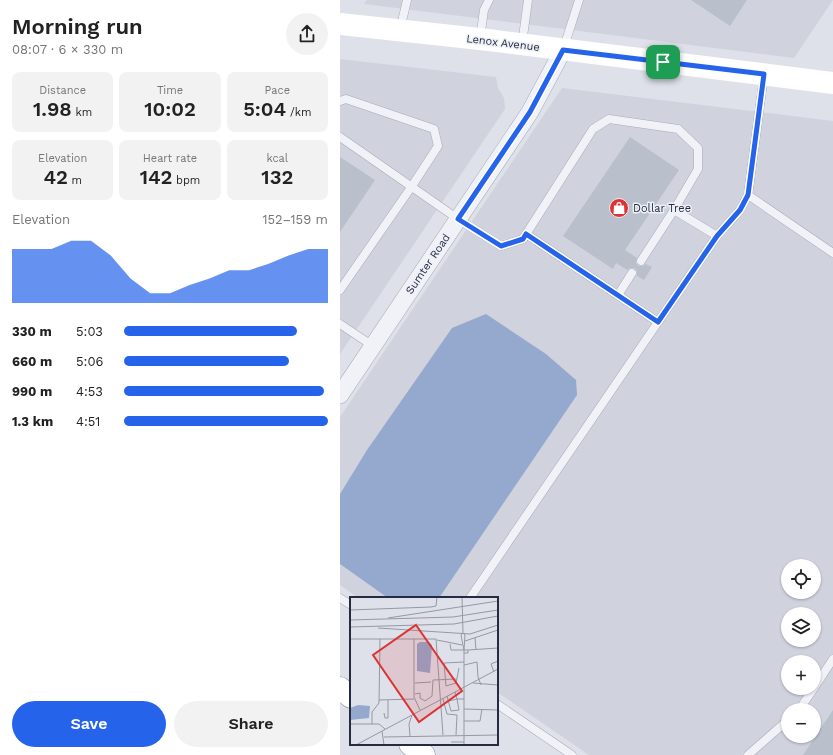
<!DOCTYPE html>
<meta charset="utf-8">
<style>
:root{--surface:#fff;--page:#f2f2f2;--text:#222;--muted:#767676;--accent:#2563eb}
body{margin:0;font-family:"Work Sans",sans-serif;background:var(--page);color:var(--text);height:100vh;display:flex;flex-direction:column;font-size:15px;white-space:nowrap}
*{box-sizing:border-box;margin:0}
p{font-size:13px;color:var(--muted)}
.icon{flex:none;width:22px;height:22px;fill:none;stroke:currentColor;stroke-width:2;stroke-linecap:round;stroke-linejoin:round}
.map{position:relative;flex:1;overflow:hidden}
.drawer{display:flex;flex-direction:column;background:var(--surface);width:340px}
.drawer>*{flex:none}
.fabs{position:absolute;left:441px;top:559px;display:grid;gap:8px}
.fabs a{display:grid;place-items:center;width:40px;height:40px;border-radius:50%;background:var(--surface);box-shadow:0 1px 3px #0004;font-size:20px}
.pin{position:absolute;display:grid;place-items:center;width:34px;height:34px;color:#fff;margin:-17px;border-radius:8px;box-shadow:0 2px 6px #0006}
.round{display:grid;place-items:center;flex:none;width:42px;height:42px;border-radius:21px;background:var(--page)}
.summary{display:flex;align-items:center;justify-content:space-between;height:68px;padding:0 12px}
h1{font-size:22px;font-weight:600;line-height:30px}
.figures{display:grid;grid-template-columns:repeat(3,1fr);gap:6px;height:68px;padding:4px 12px}
.figures div{display:grid;align-content:center;border-radius:8px;background:var(--page);text-align:center}
.figures b{font-size:20px;font-weight:600}
.figures small{font-size:11px;font-weight:400}
.figures p{font-size:11px}
.chart{height:112px;padding:8px 12px}
.chart p{display:flex;justify-content:space-between}
.chart svg{width:100%;height:72px;margin-top:4px;fill:var(--accent);opacity:.7}
.button{display:flex;gap:8px;margin-top:auto;padding:8px 12px}
.button a{flex:1;height:46px;border-radius:24px;background:var(--accent);color:#fff;font-size:16px;font-weight:600;line-height:46px;text-align:center}
.button a+a{background:var(--page);color:var(--text)}
ul{padding:0 12px;list-style:none;font-size:13px}
li{display:grid;grid-template-columns:64px 48px 1fr;align-items:center;height:30px}
li i{height:10px;border-radius:5px;background:var(--accent)}
main{display:flex;flex:1;min-height:0}
.map>svg:first-child{display:block}
.built{fill:#d0d3de;fill-rule:evenodd}
.water{fill:#95a8cd}
.building{fill:#babfcc}
.lines{fill:none;stroke-linecap:round;stroke-linejoin:round}
.service-casing{stroke:#a6abb7;stroke-width:9}
.minor-casing{stroke:#a6abb7;stroke-width:18}
.motorway-casing{stroke:#848ba1;stroke-width:23}
.service{stroke:#f1f2f7;stroke-width:8}
.minor{stroke:#f1f2f7;stroke-width:17}
.secondary{stroke:#fff;stroke-width:22}
.motorway{stroke:#fff;stroke-width:22}
.route-casing{stroke:#fff;stroke-width:8}
.route{stroke:#2563eb;stroke-width:5}
.labels{text-anchor:middle;dominant-baseline:central;stroke-width:3;stroke-linejoin:round;paint-order:stroke}
.street-label{font-size:11px;fill:#252c42;stroke:#edf0f7}
.poi-label{font-size:11px;fill:#252c42;stroke:#edf0f7;text-anchor:start}
.inset-road{fill:none;stroke:#9499a6;stroke-width:1}
.view{fill:#dc3435;fill-opacity:0.15;stroke:#dc3435;stroke-width:2}
.inset-edge{fill:none;stroke:#252c42;stroke-width:2}
</style>
<main>
<section class="drawer">
<div class="summary"><div><h1>Morning run</h1><p>08:07 · 6 × 330 m</p></div><a class="round"><svg class="icon" aria-label="share" viewBox="0 0 24 24"><path d="M12 15V3M7 8l5-5 5 5M5 13v7h14v-7"/></svg></a></div>
<div class="figures">
<div><p>Distance</p><b>1.98<small> km</small></b></div>
<div><p>Time</p><b>10:02</b></div>
<div><p>Pace</p><b>5:04<small> /km</small></b></div>
</div>
<div class="figures">
<div><p>Elevation</p><b>42<small> m</small></b></div>
<div><p>Heart rate</p><b>142<small> bpm</small></b></div>
<div><p>kcal</p><b>132</b></div>
</div>
<div class="chart"><p><span>Elevation</span>152–159 m</p>
<svg viewBox="0 0 160 44" preserveAspectRatio="none"><path d="M0 44V11L10 11L20 11L30 6L40 6L50 15L60 29L70 38L80 38L90 33L100 29L110 24L120 24L130 20L140 15L150 11L160 11V44z"/></svg>
</div>
<ul>
<li><b>330 m</b>5:03<i style="width:85%"></i></li>
<li><b>660 m</b>5:06<i style="width:81%"></i></li>
<li><b>990 m</b>4:53<i style="width:98%"></i></li>
<li><b>1.3 km</b>4:51<i style="width:100%"></i></li>
</ul>
<div class="button"><a>Save</a><a>Share</a></div>
</section>
<div class="map">
<svg width="493" height="755" viewBox="0 0 493 755">
<rect width="100%" height="100%" fill="#dee1e9"/>
<path class="built" d="M27,0H493L454,58L24,4Z
M0,59L156,77L158,88L164,98L165,109L0,354Z
M222,88L493,121V755H249L157,692V598H18L0,585V417ZM448,566H474V592H448ZM448,614H474V640H448ZM448,662H474V688H448ZM448,710H474V736H448Z"/>
<path class="water" d="M146,314L206,354L236,380L237,395L99,598H48L0,564V494L27,450L112,328Z"/>
<path class="building" d="M351,0H407L390,26Z
M290,137L339,170L285,250L297,258L296,263L298,266H303L306,264L312,267L304,280L297,276V271L295,268H290L287,270L276,263L273,269L223,236Z
M0,157L35,180L0,232Z
M493,710V755H463Z"/>
<g class="lines">
<defs>
<path id="service" d="M60,30L67,0
M140,39L144,10L149,0
M182,44L188,0
M224,47L239,0
M0,101L6,99L94,129L98,146L72,186L0,290
M0,137L118,219L161,246L183,239L253,129L269,119L338,129L358,148V169L334,210L377,236
M408,195L493,253
M186,234L318,322
M301,261L334,210
M278,295L292,273
M0,324L33,346
M0,598L11,605
M130,598L348,278L377,236L400,210L408,195L424,75
M474,688L493,659
M157,704L232,755
M459,710L474,688
M408,755L448,720"/>
<path id="minor" d="M0,395L190,112L223,50"/>
<path id="motorway" d="M0,688L11,697
M70,744L84,755"/>
</defs>
<use href="#service" class="service-casing"/>
<use href="#minor" class="minor-casing"/>
<use href="#motorway" class="motorway-casing"/>
<use href="#service" class="service"/>
<use href="#minor" class="minor"/>
<path class="secondary" d="M0,24L140,39L493,83"/>
<use href="#motorway" class="motorway"/>
</g>
<g class="lines">
<defs>
<path id="route" d="M223,50L424,74L408,195L400,210L377,236L318,322L186,234L183,239L161,246L118,219L190,112Z"/>
</defs>
<use href="#route" class="route-casing"/>
<use href="#route" class="route"/>
</g>
<defs>
<symbol id="shop-disc" viewBox="-11 -11 22 22"><circle r="9.5" fill="#dc3435" stroke="#edf0f7"/><path d="M-5-2.5h2.3a2.7 3.5 0 0 1 5.4 0H5L5.5 6h-11ZM-1.5-2.5h3a1.5 2.3 0 0 0-3 0Z" fill="#fff"/></symbol>
</defs>
<g fill-rule="evenodd">
<use href="#shop-disc" x="268" y="197" width="22" height="22"/>
</g>
<g class="labels">
<g class="street-label">
<text transform="translate(163 43) rotate(7)">Lenox Avenue</text>
<text transform="translate(88 264) rotate(-56)">Sumter Road</text>
</g>
<g class="poi-label">
<text x="293" y="208">Dollar Tree</text>
</g>
</g>
<g transform="translate(10 597)">
<rect width="148" height="148" fill="#dee1e9"/>
<path d="M70,45H79L82,48L80,76L67,74V47ZM8,108L20,109L19,121L0,123V111Z" fill="#95a8cd"/>
<path class="inset-road" d="M112,0L113,36L115,38L114,53M0,13L81,10L86,9L87,0M38,21L148,4M0,23L103,20L148,13M0,30L104,27L148,19M28,31L120,37L148,28M113,36L111,38L114,53V148M125,41L126,53M0,42H86L93,138M64,42V100L70,113M87,43L112,48M115,44L148,33M100,47L101,53H118V56H114M118,53L148,51M114,68L127,65L128,80L131,88M109,71L106,86L96,89L94,66L114,65M144,75L141,67L148,64M65,86L81,85M123,86L148,88M105,95L107,102H114M65,97L70,96V101L75,104L82,99L83,83L107,82M97,99L101,114L109,113L107,102L99,104M93,102L97,117L107,118L106,138M29,103L64,102M114,112L148,113M34,116L35,121H38V103M114,124H130L132,112M0,127H29L35,132M22,127V115L29,106L30,42M32,134L34,148M60,139L59,127L62,118M34,140L148,138M101,145H114M6,148L148,72"/>
<path class="view" d="M66,28L112,94L69,125L23,58Z"/>
<rect width="148" height="148" class="inset-edge"/>
</g>
</svg>
<div class="fabs">
<a><svg class="icon" aria-label="locate" viewBox="0 0 24 24"><circle cx="12" cy="12" r="6"/><path d="M12 2v4M12 18v4M2 12h4M18 12h4"/></svg></a>
<a><svg class="icon" aria-label="layers" viewBox="0 0 24 24"><path d="M12 4l9 5-9 5-9-5zM3 14l9 5 9-5"/></svg></a>
<a>+</a>
<a>−</a>
</div>
<div class="pin" style="left:323px;top:62px;background:#1e9e55"><svg class="icon" aria-label="arrive" viewBox="0 0 24 24"><path d="M6 21V4h12l-3 4 3 4H6"/></svg></div>
</div>
</main>
